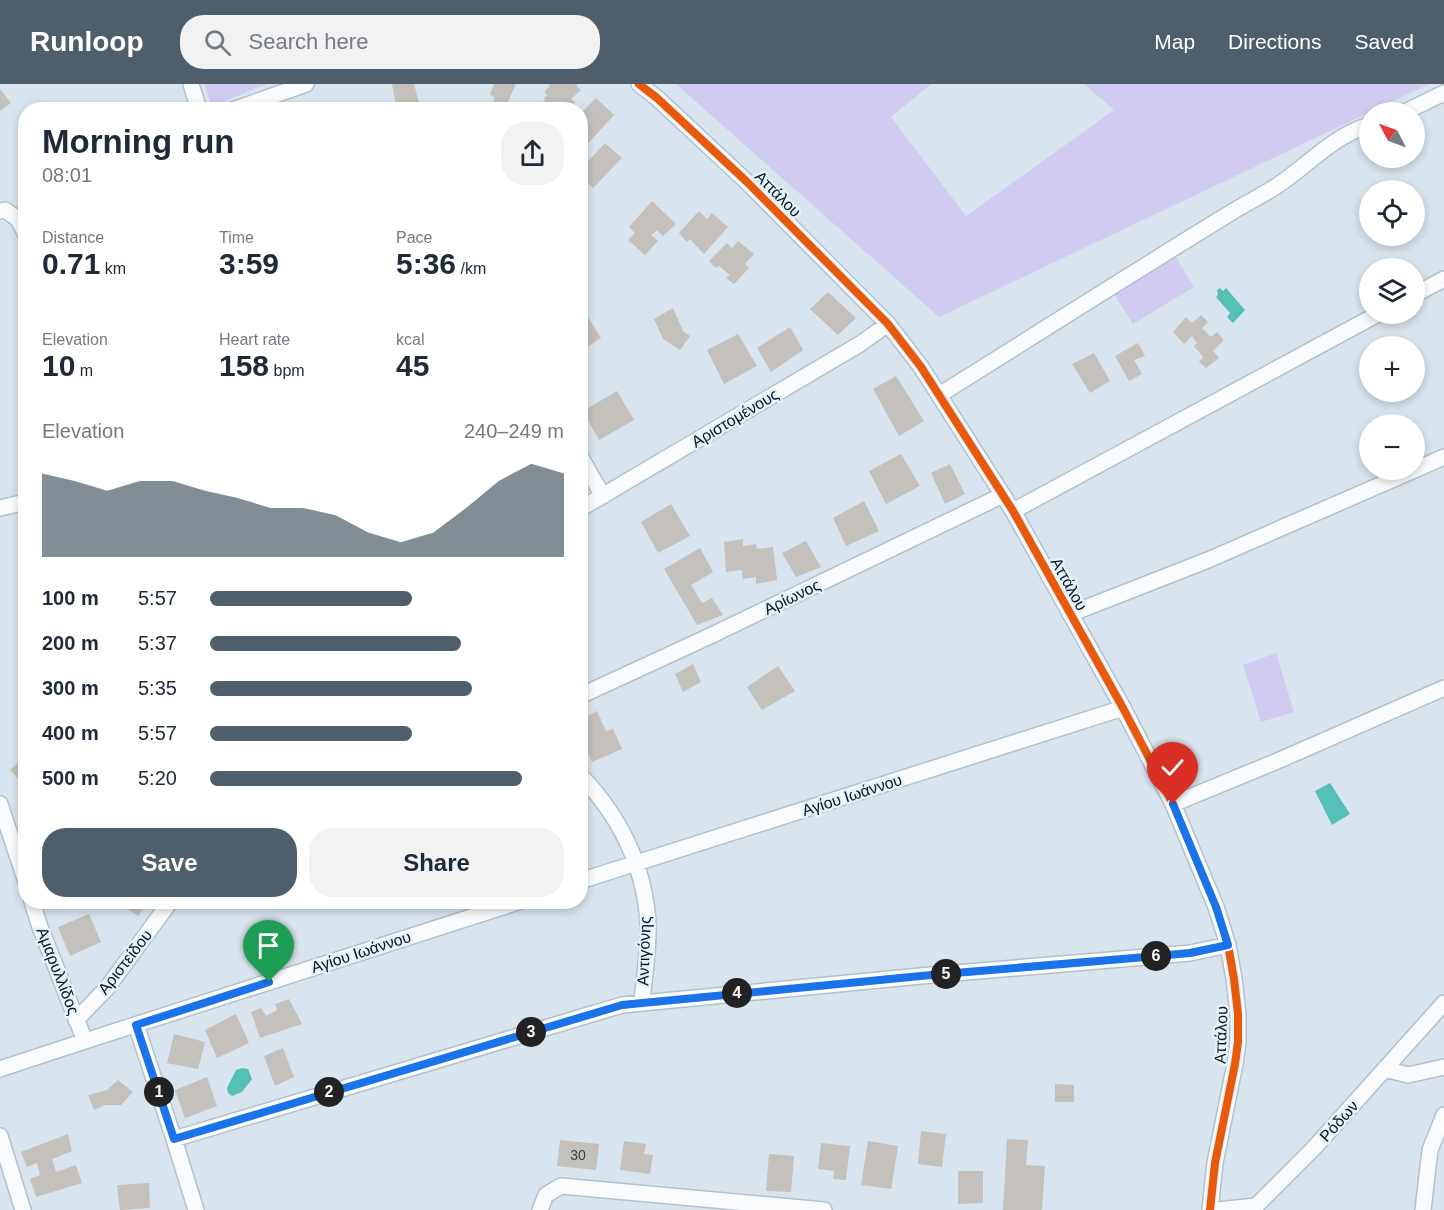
<!DOCTYPE html>
<meta charset="utf-8">
<style>
:root{--surface:#fff;--page:#f2f2f3;--text:#1f2937;--muted:#747a83;--accent:#4e5f6b}
body{margin:0;font-family:Arial,sans-serif;background:var(--page);color:var(--text);height:100vh;display:flex;flex-direction:column;font-size:22px;white-space:nowrap}
*{box-sizing:border-box;margin:0}
p{font-size:20px;color:var(--muted)}
.icon{flex:none;width:33px;height:33px;fill:none;stroke:currentColor;stroke-width:2;stroke-linecap:round;stroke-linejoin:round}
.map{position:relative;flex:1;overflow:hidden}
.panel{position:absolute;left:18px;top:18px;width:570px;height:807px;display:flex;flex-direction:column;background:var(--surface);border-radius:24px;box-shadow:0 3px 9px #0003}
.panel>*{flex:none}
.needle{width:39px;rotate:311deg}
.tools{position:absolute;left:1359px;top:18px;display:grid;gap:12px}
.tools a{display:grid;place-items:center;width:66px;height:66px;border-radius:50%;background:var(--surface);box-shadow:0 3px 9px #0003;font-size:30px}
.pin{position:absolute;display:grid;place-items:center;width:51px;height:51px;color:#fff;margin:-62px -26px;border-radius:50% 50% 50% 0;rotate:-45deg;box-shadow:0 0 6px #0007}
.pin .icon{rotate:45deg}
.km{position:absolute;width:30px;height:30px;margin:-15px;border-radius:50%;background:#222;color:#fff;font-size:16px;line-height:30px;text-align:center}
.round{display:grid;place-items:center;flex:none;width:63px;height:63px;border-radius:24px;background:var(--page)}
.summary{display:flex;align-items:center;justify-content:space-between;height:102px;padding:0 24px}
h1{font-size:33px;font-weight:800;line-height:45px}
.metrics{display:grid;grid-template-columns:repeat(3,1fr);gap:9px;height:102px;padding:6px 24px}
.metrics div{display:grid;align-content:center}
.metrics b{font-size:30px;font-weight:800}
.metrics small{font-size:16px;font-weight:400}
.metrics p{font-size:16px}
.chart{height:168px;padding:12px 24px}
.chart p{display:flex;justify-content:space-between}
.chart svg{width:100%;height:108px;margin-top:6px;fill:var(--accent);opacity:.7}
.button{display:flex;gap:12px;margin-top:auto;padding:12px 24px}
.button a{flex:1;height:69px;border-radius:24px;background:var(--accent);color:#fff;font-size:24px;font-weight:800;line-height:69px;text-align:center}
.button a+a{background:var(--page);color:var(--text)}
ul{padding:0 24px;list-style:none;font-size:20px}
li{display:grid;grid-template-columns:96px 72px 1fr;align-items:center;height:45px}
li i{height:15px;border-radius:8px;background:var(--accent)}
header{display:flex;align-items:center;gap:36px;box-sizing:border-box;height:84px;padding:0 30px;background:var(--accent);color:#fff}
header strong{font-size:28px}
nav{display:flex;gap:33px;margin-inline-start:auto;font-size:21px}
.search{width:420px;height:54px;background:var(--page);display:flex;align-items:center;gap:15px;box-sizing:border-box;padding:0 21px;border-radius:24px;color:var(--muted);font-size:22px}
.map>svg:first-child{display:block}
.green{fill:#d2cbf1}
.water{fill:#55c0b7}
.building{fill:#c4c0bc}
.lines{fill:none;stroke-linecap:round;stroke-linejoin:round}
.street-casing{stroke:#b2c1ce;stroke-width:18}
.street{stroke:#f9fbfc;stroke-width:15}
.cycleway-casing{stroke:#e6f1f9;stroke-width:11}
.cycleway{stroke:#e8590c;stroke-width:8}
.route-casing{stroke:#fff;stroke-width:12}
.route{stroke:#1a73e8;stroke-width:8}
.labels{text-anchor:middle;dominant-baseline:central;stroke-width:5;stroke-linejoin:round;paint-order:stroke}
.number-label{font-size:14px;fill:#33414b}
.street-label{font-size:16px;fill:#031725;stroke:#e6f1f9}
</style>
<header>
<strong>Runloop</strong>
<div class="search"><svg class="icon" aria-label="search" viewBox="0 0 24 24"><circle cx="10" cy="10" r="6"/><path d="M15 15l6 6"/></svg>Search here</div>
<nav><a>Map</a><a>Directions</a><a>Saved</a></nav>
</header>
<div class="map">
<svg width="1444" height="1126" viewBox="0 0 1444 1126">
<rect width="100%" height="100%" fill="#d8e4ee"/>
<path class="green" d="M204,0H267L212,22Z
M676,0H931L891,33L966,132L1114,26L1084,0H1429L939,233Z
M1176,173L1194,203L1133,240L1114,210Z
M1276,569L1294,628L1261,638L1243,581Z"/>
<path class="water" d="M1220,204L1223,207L1226,204L1245,226L1233,239L1227,233L1230,229L1216,213L1218,211L1217,206Z
M1330,699L1350,730L1332,741L1315,707Z
M242,984L248,985L252,995L242,1008L232,1012L228,1009L227,1004L236,986Z"/>
<path class="building" d="M392,0H414L421,26H397Z
M494,0H516L506,22L514,26H488L495,14L490,10Z
M548,0H578L576,2L581,6L571,15L575,18L568,26H540L538,23L545,16L544,14L547,11L544,8L550,2Z
M0,5L11,19L0,27Z
M596,14L614,31L583,65L580,63V30Z
M605,59L622,74L593,104L580,92V86Z
M652,117L676,140L663,152L657,146L651,151L658,157L645,171L628,156L635,149L629,143Z
M699,127L707,135L712,129L728,143L704,170L690,155L687,158L679,149Z
M738,157L754,170L745,180L749,184L734,200L726,194L730,191L719,182L716,184L709,177L727,159L732,164Z
M828,208L856,234L838,251L810,225Z
M673,224L683,247L690,252L680,266L663,255L654,235Z
M1201,231L1208,238L1202,244L1211,253L1217,248L1224,256L1213,267L1219,274L1206,284L1199,278L1203,273L1194,262L1197,259L1192,252L1184,260L1173,248L1186,233L1192,239Z
M588,233L601,254L580,268V238Z
M790,243L803,266L771,288L757,264Z
M738,250L757,282L724,300L707,266Z
M1138,259L1145,272L1134,276L1142,290L1129,297L1115,272Z
M1094,269L1110,297L1090,309L1072,280Z
M896,292L924,337L899,352L873,305Z
M617,307L634,336L599,356L583,327Z
M901,370L920,402L886,420L869,387Z
M950,380L965,410L945,420L931,389Z
M864,417L879,447L846,462L833,434Z
M671,420L690,452L658,469L641,438Z
M743,455V462L756,460L757,465L773,463L777,496L756,500V493L743,495L742,486L726,488L724,458Z
M806,457L821,483L796,493L782,469Z
M700,464L713,488L691,501L702,519L712,514L723,531L697,541L664,485Z
M693,580L701,598L683,608L675,590Z
M778,582L795,607L762,626L747,603Z
M597,627L606,647L613,645L622,665L592,678L584,661L580,662V636Z
M26,672V703L10,686Z
M118,818H148L138,832Z
M89,830L101,858L70,872L58,843Z
M289,915L302,940L260,954L251,928L261,924L266,932L277,926L275,920Z
M236,930L249,959L217,974L205,946Z
M174,950L205,958L198,985L167,979Z
M283,964L294,993L275,1002L264,972Z
M207,993L217,1022L185,1034L175,1006Z
M118,996L133,1008L121,1021H105L94,1026L88,1011L107,1006Z
M1055,1000L1074,1001V1018H1055Z
M921,1047L946,1050L942,1083L918,1080Z
M68,1050L72,1067L52,1075L56,1088L76,1081L82,1099L36,1113L30,1095L40,1091L37,1079L27,1083L21,1068Z
M1007,1055L1028,1056L1026,1081L1045,1082L1042,1126H1003Z
M560,1056L599,1060L596,1086L557,1082Z
M624,1057L646,1060L644,1070L653,1071L650,1090L620,1086Z
M868,1057L898,1062L891,1105L861,1101Z
M821,1059L850,1062L846,1096L833,1095L834,1087L818,1085Z
M769,1070L794,1072L791,1108L766,1107Z
M958,1087H983V1119L958,1120Z
M149,1099L150,1124L120,1126L117,1101Z"/>
<g class="lines">
<defs>
<path id="street" d="M191,0L199,26
M639,0L657,14L746,97L888,240L921,283L1013,427L1123,624L1173,720L1216,823L1228,861L1234,895L1238,930V958L1235,980L1215,1079L1210,1126
M233,26L306,0
M1405,28L1444,9
M0,127L5,126L18,135L26,151
M1414,211L1444,195
M939,311C1037,250 1134,188 1232,128C1245,120 1259,113 1272,105C1305,85 1331,52 1370,41
M580,372L603,412
M0,424L26,418
M580,425L860,260L888,240
M1013,427L1378,230
M1070,530L1208,476L1444,373
M580,612L710,552L1003,411
M580,691C620,732 645,783 648,840C649,866 644,893 642,918
M0,720L26,798
M1173,720L1275,678L1444,604
M580,797L1123,624
M32,818L40,843L85,957
M76,936L107,904L170,818
M136,941L174,1055L196,1126
M0,985L85,957L518,818
M1385,985L1408,991L1444,983
M0,1052L23,1126
M174,1055L622,921L931,891L1134,874L1190,869L1228,861
M540,1126L546,1111L561,1102L824,1126
M1218,1126L1256,1122L1314,1064L1444,919
M1423,1126L1430,1066L1444,1031"/>
</defs>
<use href="#street" class="street-casing"/>
<use href="#street" class="street"/>
<defs>
<path id="cycleway" d="M639,0L657,14L746,97L888,240L921,283L1013,427L1123,624L1173,720L1216,823L1228,861L1234,895L1238,930V958L1235,980L1215,1079L1210,1126
M174,1055L622,921L931,891L1134,874L1190,869L1228,861"/>
</defs>
<use href="#cycleway" class="cycleway-casing"/>
<use href="#cycleway" class="cycleway"/>
</g>
<g class="lines">
<defs>
<path id="route" d="M269,898L136,941L174,1055L622,921L931,891L1134,874L1190,869L1228,861L1216,823L1173,720"/>
</defs>
<use href="#route" class="route-casing"/>
<use href="#route" class="route"/>
</g>
<g class="labels">
<g class="number-label">
<text x="578" y="1071">30</text>
</g>
<g class="street-label">
<text transform="translate(778 110) rotate(45)">Αττάλου</text>
<text transform="translate(735 334) rotate(-31)">Αριστομένους</text>
<text transform="translate(1069 500) rotate(61)">Αττάλου</text>
<text transform="translate(792 513) rotate(-26)">Αρίωνος</text>
<text transform="translate(852 711) rotate(-18)">Αγίου Ιωάννου</text>
<text transform="translate(644 867) rotate(-88)">Αντιγόνης</text>
<text transform="translate(361 868) rotate(-18)">Αγίου Ιωάννου</text>
<text transform="translate(125 878) rotate(-52)">Αριστείδου</text>
<text transform="translate(58 887) rotate(69)">Αμαρυλλίδος</text>
<text transform="translate(1221 951) rotate(-88)">Αττάλου</text>
<text transform="translate(1339 1037) rotate(-48)">Ρόδων</text>
</g>
</g>
</svg>
<div class="tools">
<a><svg class="needle" viewBox="-14 -14 28 28"><path d="M0-13l5 13h-10z" fill="#e53935"/><path d="M0 13l5-13h-10z" fill="#747a83"/></svg></a>
<a><svg class="icon" aria-label="locate" viewBox="0 0 24 24"><circle cx="12" cy="12" r="6"/><path d="M12 2v4M12 18v4M2 12h4M18 12h4"/></svg></a>
<a><svg class="icon" aria-label="layers" viewBox="0 0 24 24"><path d="M12 4l9 5-9 5-9-5zM3 14l9 5 9-5"/></svg></a>
<a>+</a>
<a>−</a>
</div>
<div class="pin" style="left:269px;top:898px;background:#1e9e55"><svg class="icon" aria-label="arrive" viewBox="0 0 24 24"><path d="M6 21V4h12l-3 4 3 4H6"/></svg></div>
<div class="pin" style="left:1173px;top:720px;background:#d93025"><svg class="icon" aria-label="check" viewBox="0 0 24 24"><path d="M5 12l5 5 9-10"/></svg></div>
<b class="km" style="left:159px;top:1008px">1</b>
<b class="km" style="left:329px;top:1008px">2</b>
<b class="km" style="left:531px;top:948px">3</b>
<b class="km" style="left:737px;top:909px">4</b>
<b class="km" style="left:946px;top:890px">5</b>
<b class="km" style="left:1156px;top:872px">6</b>
<section class="panel">
<div class="summary"><div><h1>Morning run</h1><p>08:01</p></div><a class="round"><svg class="icon" aria-label="share" viewBox="0 0 24 24"><path d="M12 15V3M7 8l5-5 5 5M5 13v7h14v-7"/></svg></a></div>
<div class="metrics">
<div><p>Distance</p><b>0.71<small> km</small></b></div>
<div><p>Time</p><b>3:59</b></div>
<div><p>Pace</p><b>5:36<small> /km</small></b></div>
</div>
<div class="metrics">
<div><p>Elevation</p><b>10<small> m</small></b></div>
<div><p>Heart rate</p><b>158<small> bpm</small></b></div>
<div><p>kcal</p><b>45</b></div>
</div>
<div class="chart"><p><span>Elevation</span>240–249 m</p>
<svg viewBox="0 0 160 44" preserveAspectRatio="none"><path d="M0 44V10L10 13L20 17L30 13L40 13L50 17L60 20L70 24L80 24L90 27L100 34L110 38L120 34L130 24L140 13L150 6L160 10V44z"/></svg>
</div>
<ul>
<li><b>100 m</b>5:57<i style="width:57%"></i></li>
<li><b>200 m</b>5:37<i style="width:71%"></i></li>
<li><b>300 m</b>5:35<i style="width:74%"></i></li>
<li><b>400 m</b>5:57<i style="width:57%"></i></li>
<li><b>500 m</b>5:20<i style="width:88%"></i></li>
</ul>
<div class="button"><a>Save</a><a>Share</a></div>
</section>
</div>
